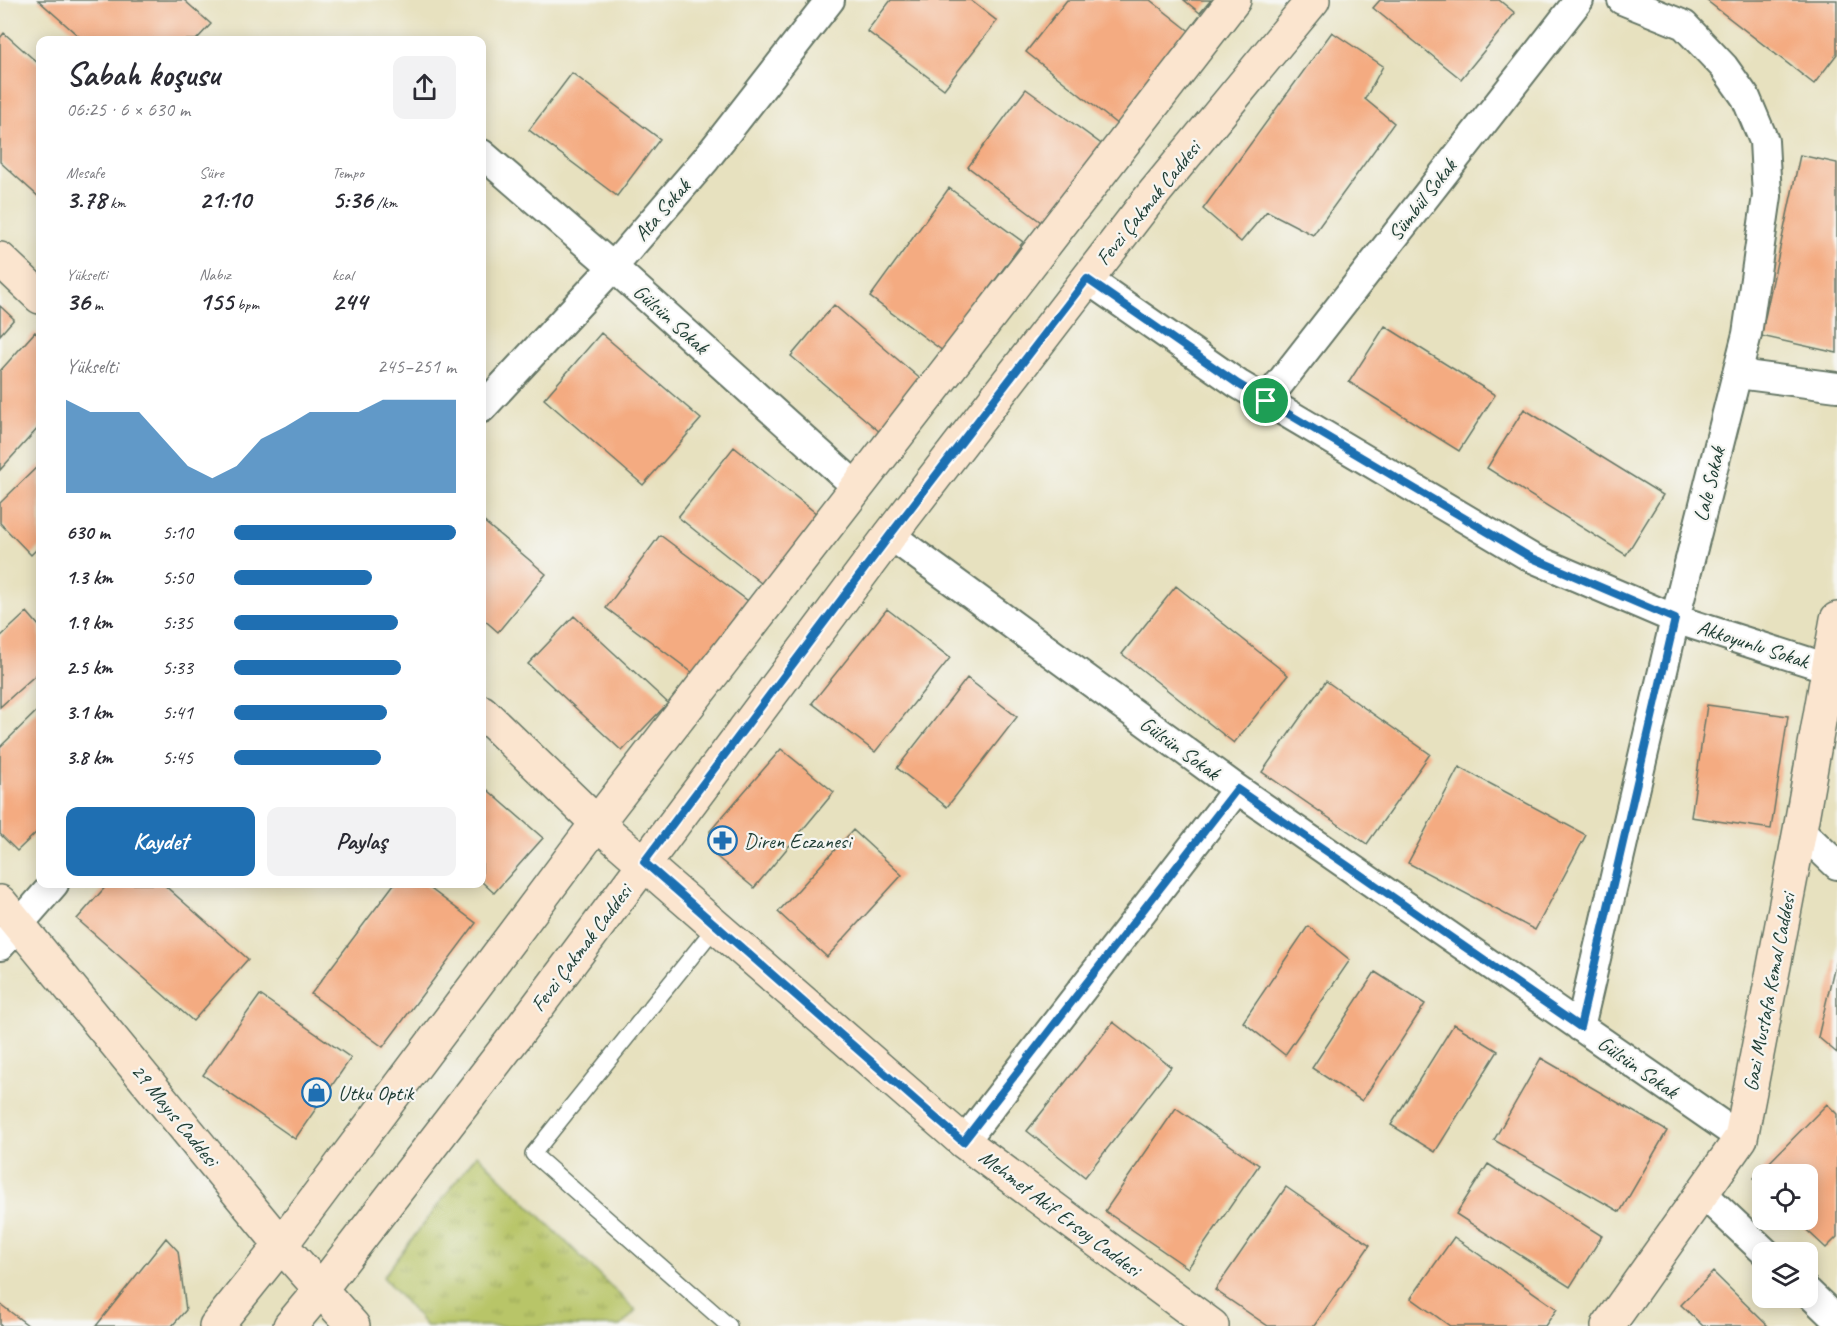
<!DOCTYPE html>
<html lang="tr">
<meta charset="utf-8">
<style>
:root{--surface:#fff;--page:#f2f2f3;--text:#2b2b33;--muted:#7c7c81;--accent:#1f6fb2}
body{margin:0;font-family:Caveat,sans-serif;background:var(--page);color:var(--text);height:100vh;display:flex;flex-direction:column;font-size:22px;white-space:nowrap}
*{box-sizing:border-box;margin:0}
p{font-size:20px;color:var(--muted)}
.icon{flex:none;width:33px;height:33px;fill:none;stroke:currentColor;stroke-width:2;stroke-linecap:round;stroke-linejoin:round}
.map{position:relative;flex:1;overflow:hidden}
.details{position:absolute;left:36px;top:36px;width:450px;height:852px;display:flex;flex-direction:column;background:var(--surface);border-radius:12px;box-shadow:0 3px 15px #0003}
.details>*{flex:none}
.controls{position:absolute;left:1752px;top:1164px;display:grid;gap:12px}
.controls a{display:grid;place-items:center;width:66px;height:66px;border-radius:12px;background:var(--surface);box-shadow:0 3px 15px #0003;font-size:30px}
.pin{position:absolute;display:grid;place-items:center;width:51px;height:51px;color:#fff;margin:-26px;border:3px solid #fff;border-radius:50%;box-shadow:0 2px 6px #0007}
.round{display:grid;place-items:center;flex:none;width:63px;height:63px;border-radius:12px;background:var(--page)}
.overview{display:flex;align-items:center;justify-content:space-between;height:102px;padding:0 30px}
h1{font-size:33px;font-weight:800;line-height:45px}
.stats{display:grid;grid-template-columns:repeat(3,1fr);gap:9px;height:102px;padding:6px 30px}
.stats div{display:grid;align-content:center}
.stats b{font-size:26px;font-weight:800}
.stats small{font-size:16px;font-weight:400}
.stats p{font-size:16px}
.chart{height:168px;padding:12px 30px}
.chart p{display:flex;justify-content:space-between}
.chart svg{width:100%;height:108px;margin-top:6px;fill:var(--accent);opacity:.7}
.action{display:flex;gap:12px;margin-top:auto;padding:12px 30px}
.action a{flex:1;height:69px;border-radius:12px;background:var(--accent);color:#fff;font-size:24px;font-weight:800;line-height:69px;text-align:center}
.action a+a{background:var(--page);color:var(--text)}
ul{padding:0 30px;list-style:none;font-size:20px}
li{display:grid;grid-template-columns:96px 72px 1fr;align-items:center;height:45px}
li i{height:15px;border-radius:8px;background:var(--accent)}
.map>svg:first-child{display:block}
.park{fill:url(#park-tufts);stroke:#6c814e;stroke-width:1.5}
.building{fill:#f4ab81}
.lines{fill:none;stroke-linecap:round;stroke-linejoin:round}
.lane-casing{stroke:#657665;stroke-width:18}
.street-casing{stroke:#657665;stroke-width:32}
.secondary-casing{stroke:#657665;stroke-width:36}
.lane{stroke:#fff;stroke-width:15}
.street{stroke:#fff;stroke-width:28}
.secondary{stroke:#fbe5cf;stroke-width:33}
.route-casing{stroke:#fff;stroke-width:12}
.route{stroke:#1f6fb2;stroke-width:8}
.labels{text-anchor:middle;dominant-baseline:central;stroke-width:4.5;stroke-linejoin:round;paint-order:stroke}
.street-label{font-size:21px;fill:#1f3d34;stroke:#f6f6f2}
.poi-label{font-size:21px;fill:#1f3d34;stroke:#f6f6f2;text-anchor:start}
</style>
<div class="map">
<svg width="1837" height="1326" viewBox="0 0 1837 1326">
<defs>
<pattern id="park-tufts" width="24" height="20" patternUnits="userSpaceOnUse" patternTransform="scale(1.5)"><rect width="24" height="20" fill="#b8c567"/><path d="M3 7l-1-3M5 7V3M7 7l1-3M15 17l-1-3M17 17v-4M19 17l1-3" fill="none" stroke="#95a156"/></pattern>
</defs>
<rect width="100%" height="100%" fill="#f6f6f2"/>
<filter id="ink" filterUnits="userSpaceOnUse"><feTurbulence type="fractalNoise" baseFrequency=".0167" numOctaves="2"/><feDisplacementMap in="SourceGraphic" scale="12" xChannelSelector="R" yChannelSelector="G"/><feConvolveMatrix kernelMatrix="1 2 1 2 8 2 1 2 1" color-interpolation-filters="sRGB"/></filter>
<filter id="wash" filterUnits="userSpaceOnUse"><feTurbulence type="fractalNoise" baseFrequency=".008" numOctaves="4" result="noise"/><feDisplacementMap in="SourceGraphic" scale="24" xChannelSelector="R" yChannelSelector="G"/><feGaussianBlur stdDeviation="1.35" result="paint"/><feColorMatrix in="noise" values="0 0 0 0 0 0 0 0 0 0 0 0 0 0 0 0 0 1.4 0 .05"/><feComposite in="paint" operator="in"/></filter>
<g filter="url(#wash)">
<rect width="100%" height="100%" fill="#e7e1bf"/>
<path class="park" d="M477,1154L636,1311L621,1326H426L383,1277Z"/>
<g id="blocks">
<path class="building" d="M38,0H184L211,24L196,40H83Z
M891,0H970L997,21L944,89L867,31Z
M1067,0H1150L1192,33L1118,125L1026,52Z
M1184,0H1211L1200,13Z
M1380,0H1499L1515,13L1461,79L1373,8Z
M1706,0H1837V54L1814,84Z
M1332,32L1383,66L1365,99L1394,123L1313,235L1267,211L1241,242L1203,209Z
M4,33L40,65V198L0,162V38Z
M572,73L660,139L617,196L529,130Z
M1026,89L1104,146L1045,225L968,167Z
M1800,155L1837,163V353L1761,336Z
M949,188L1023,242L943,351L870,297Z
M834,305L924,382L881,433L791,356Z
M0,306L14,319L0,335Z
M1385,326L1495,395L1459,451L1349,382Z
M35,332L40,338V426L0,470V371Z
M601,333L701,419L643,485L544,399Z
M1524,409L1663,495L1626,555L1487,468Z
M734,447L822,518L766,587L678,517Z
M40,464V546L31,555L0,523V503Z
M482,520L546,574L498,632L482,618Z
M660,535L752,604L697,676L606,608Z
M1176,586L1288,675L1234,743L1122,654Z
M887,609L950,658L875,752L812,703Z
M27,612L40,627V671L0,707V637Z
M574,616L668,703L622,751L528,664Z
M967,678L1017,717L947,807L897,768Z
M1326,681L1430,754L1367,844L1262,772Z
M1707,705L1788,716L1771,829L1691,817Z
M40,708V829L17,851L0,834V747Z
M781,749L834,792L754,888L711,852L710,831Z
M1459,767L1586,835L1535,930L1408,863Z
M482,785L543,838L494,893L482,882Z
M853,830L902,875L827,957L778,912Z
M108,884H163L248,959L193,1021L77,919Z
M394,884H424L476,923L383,1047L311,994Z
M1308,926L1350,960L1285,1055L1243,1022Z
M1836,960H1837V1053L1818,1037Z
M1375,972L1425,1004L1362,1101L1312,1068Z
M260,995L351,1058L295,1139L203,1075Z
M1113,1022L1171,1067L1085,1177L1027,1131Z
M1454,1024L1498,1051L1435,1152L1391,1125Z
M1541,1058L1667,1131L1620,1212L1494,1140Z
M1827,1104L1837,1114V1237L1826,1248L1796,1220H1808V1174H1762V1187L1754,1178Z
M1176,1108L1259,1165L1188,1268L1105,1211Z
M1488,1164L1602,1236L1570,1287L1456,1214Z
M1286,1187L1370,1245L1314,1326H1268L1215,1290Z
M1454,1237L1557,1309L1545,1326H1450L1411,1298Z
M166,1238L178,1251L186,1310L172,1326H96Z
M1713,1272L1768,1326H1703L1681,1305Z
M0,1304L29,1326H0Z"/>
</g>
</g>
<g filter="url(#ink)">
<use href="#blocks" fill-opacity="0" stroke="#657665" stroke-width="1.5"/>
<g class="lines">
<defs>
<path id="lane" d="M717,925L533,1154L729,1326"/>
<path id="street" d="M482,154L613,267L857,487
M1087,279L1238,384L1530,557L1675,619L1828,668
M1738,374L1837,387
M1266,401L1579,0
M482,408L613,267L706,159L830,0
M890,535L1237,789L1741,1138
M1800,830L1837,865
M0,946L54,884
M1580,1027L1675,619L1747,334L1767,196L1764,141L1746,98L1724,67L1684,25L1622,0
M964,1142L1237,789
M1702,1193L1765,1252
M1808,1292L1837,1320"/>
<path id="secondary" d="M0,259L40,297
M482,712L597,823L964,1142L1212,1326
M0,902L281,1245L353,1326
M216,1326L281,1245L597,823L1234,0
M290,1326L320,1290L517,1034L890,535L1146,203L1313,0
M1608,1326L1741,1138L1800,830L1837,619"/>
</defs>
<use href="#lane" class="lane-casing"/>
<use href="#street" class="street-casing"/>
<use href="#secondary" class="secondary-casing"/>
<use href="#lane" class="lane"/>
<use href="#street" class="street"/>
<use href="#secondary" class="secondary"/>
</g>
</g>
<g class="lines" filter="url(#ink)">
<defs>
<path id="route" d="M1087,279L1238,384L1530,557L1675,619L1580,1027L1237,789L963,1142L644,862L890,535Z"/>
</defs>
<use href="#route" class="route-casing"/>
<use href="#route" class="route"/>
</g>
<defs>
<symbol id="pharmacy-ring" viewBox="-11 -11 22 22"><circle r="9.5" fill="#f6f6f2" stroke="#1f6fb2" stroke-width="1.5"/><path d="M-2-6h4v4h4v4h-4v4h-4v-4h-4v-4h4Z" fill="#1f6fb2"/></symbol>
<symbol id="shop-ring" viewBox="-11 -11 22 22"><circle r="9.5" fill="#f6f6f2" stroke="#1f6fb2" stroke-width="1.5"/><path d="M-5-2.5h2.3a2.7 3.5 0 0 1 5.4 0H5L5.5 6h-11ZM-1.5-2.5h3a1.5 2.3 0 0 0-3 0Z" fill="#1f6fb2"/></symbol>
</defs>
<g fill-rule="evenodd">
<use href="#pharmacy-ring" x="706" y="824" width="33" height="33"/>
<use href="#shop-ring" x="300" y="1076" width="33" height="33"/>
</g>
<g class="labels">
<g class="street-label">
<text transform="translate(1422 200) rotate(-52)">Sümbül Sokak</text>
<text transform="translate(1148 203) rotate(-51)">Fevzi Çakmak Caddesi</text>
<text transform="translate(662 210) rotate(-49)">Ata Sokak</text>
<text transform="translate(671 319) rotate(42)">Gülsün Sokak</text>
<text transform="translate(1709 484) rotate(-76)">Lale Sokak</text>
<text transform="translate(1753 644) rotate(18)">Akkoyunlu Sokak</text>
<text transform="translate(1180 748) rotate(36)">Gülsün Sokak</text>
<text transform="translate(581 948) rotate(-53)">Fevzi Çakmak Caddesi</text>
<text transform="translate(1769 992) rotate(-79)">Gazi Mustafa Kemal Caddesi</text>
<text transform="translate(1638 1067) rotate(35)">Gülsün Sokak</text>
<text transform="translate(175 1115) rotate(51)">29 Mayıs Caddesi</text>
<text transform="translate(1060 1213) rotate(37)">Mehmet Akif Ersoy Caddesi</text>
</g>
<g class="poi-label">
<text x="744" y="841">Diren Eczanesi</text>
<text x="338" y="1093">Utku Optik</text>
</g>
</g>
</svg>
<div class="controls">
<a><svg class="icon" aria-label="locate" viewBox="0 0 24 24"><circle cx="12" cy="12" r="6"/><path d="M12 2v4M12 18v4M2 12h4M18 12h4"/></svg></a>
<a><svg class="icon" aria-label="layers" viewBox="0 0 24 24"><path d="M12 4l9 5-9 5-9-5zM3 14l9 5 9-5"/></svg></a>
</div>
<div class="pin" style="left:1266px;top:401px;background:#1e9e55"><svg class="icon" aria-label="arrive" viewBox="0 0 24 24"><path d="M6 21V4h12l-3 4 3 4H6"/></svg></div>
<section class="details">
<div class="overview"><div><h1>Sabah koşusu</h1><p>06:25 · 6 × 630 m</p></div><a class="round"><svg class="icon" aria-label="share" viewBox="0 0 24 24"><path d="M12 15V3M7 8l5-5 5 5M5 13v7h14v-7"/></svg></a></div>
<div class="stats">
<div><p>Mesafe</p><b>3.78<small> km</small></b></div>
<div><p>Süre</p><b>21:10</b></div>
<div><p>Tempo</p><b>5:36<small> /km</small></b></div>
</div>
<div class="stats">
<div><p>Yükselti</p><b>36<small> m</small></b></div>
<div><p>Nabız</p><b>155<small> bpm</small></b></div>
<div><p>kcal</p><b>244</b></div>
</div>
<div class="chart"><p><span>Yükselti</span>245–251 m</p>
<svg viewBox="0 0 160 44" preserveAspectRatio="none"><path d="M0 44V6L10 11L20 11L30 11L40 22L50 33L60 38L70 33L80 22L90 17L100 11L110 11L120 11L130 6L140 6L150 6L160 6V44z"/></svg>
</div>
<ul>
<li><b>630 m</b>5:10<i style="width:100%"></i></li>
<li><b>1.3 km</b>5:50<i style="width:62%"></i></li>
<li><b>1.9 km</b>5:35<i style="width:74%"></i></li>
<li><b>2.5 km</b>5:33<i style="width:75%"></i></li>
<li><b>3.1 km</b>5:41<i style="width:69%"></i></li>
<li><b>3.8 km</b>5:45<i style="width:66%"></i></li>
</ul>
<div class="action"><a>Kaydet</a><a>Paylaş</a></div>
</section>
</div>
